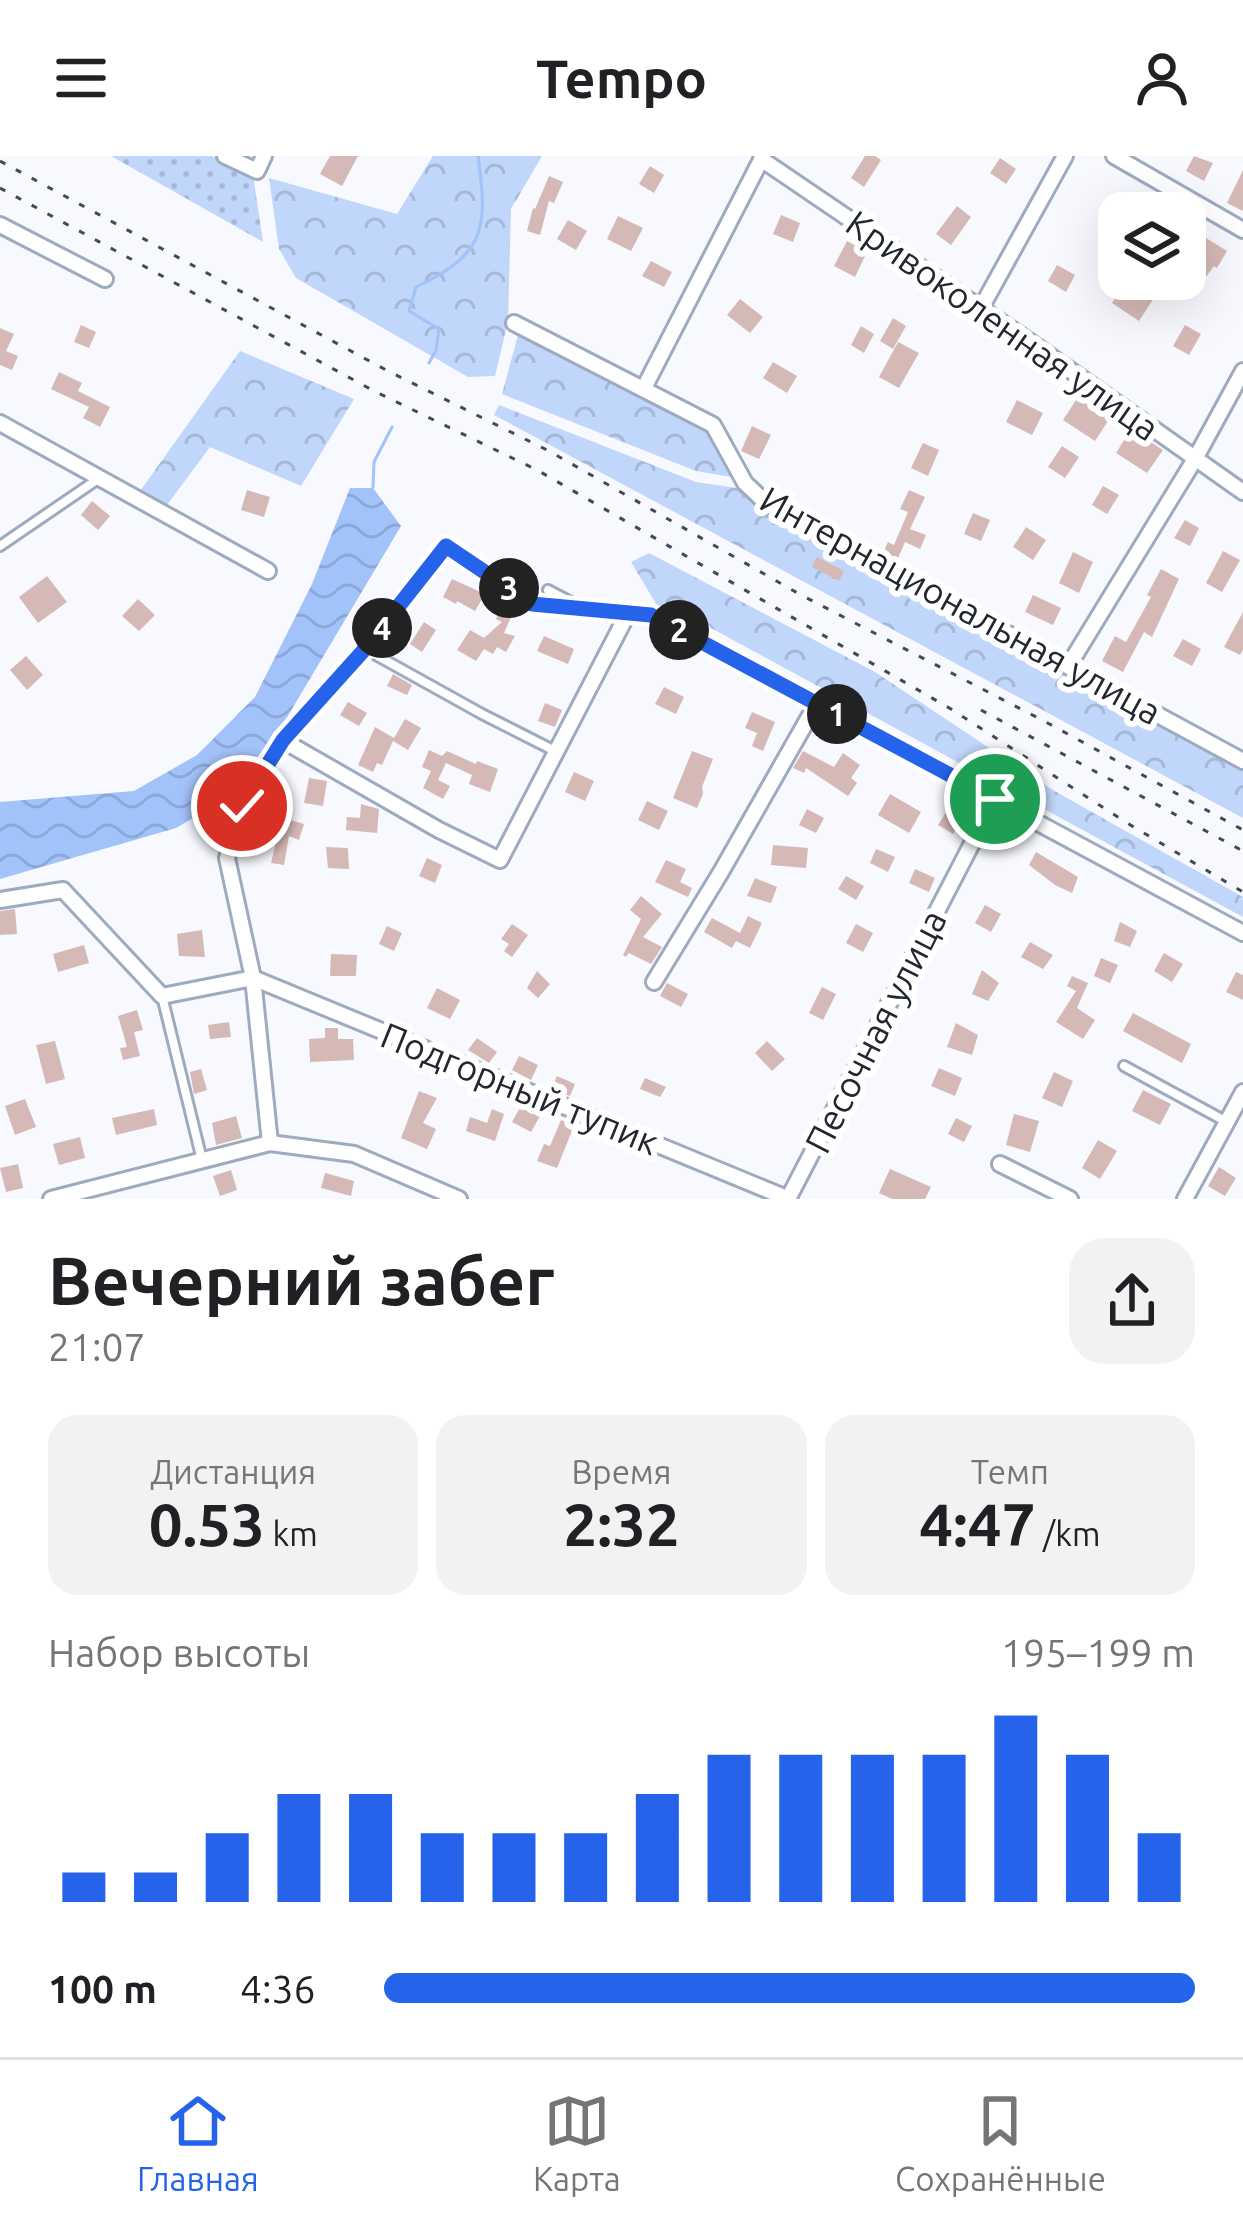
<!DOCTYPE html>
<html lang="ru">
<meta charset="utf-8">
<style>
:root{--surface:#fff;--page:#f2f2f2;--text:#202124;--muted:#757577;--line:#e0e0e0;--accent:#2563eb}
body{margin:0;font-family:Ubuntu,sans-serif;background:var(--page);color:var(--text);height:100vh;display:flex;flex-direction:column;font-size:45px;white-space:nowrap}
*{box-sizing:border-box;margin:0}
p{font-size:39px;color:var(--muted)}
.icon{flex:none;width:66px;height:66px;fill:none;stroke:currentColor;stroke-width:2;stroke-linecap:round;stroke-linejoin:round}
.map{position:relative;height:1043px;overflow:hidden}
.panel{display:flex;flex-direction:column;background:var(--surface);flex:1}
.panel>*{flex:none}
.controls{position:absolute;left:1098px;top:36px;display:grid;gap:24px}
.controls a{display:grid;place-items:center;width:108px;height:108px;border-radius:24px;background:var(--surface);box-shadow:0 12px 48px #0002;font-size:60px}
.pin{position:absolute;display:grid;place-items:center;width:102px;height:102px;color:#fff;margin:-51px;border:6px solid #fff;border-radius:50%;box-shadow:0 3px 12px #0007}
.km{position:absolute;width:60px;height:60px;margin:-30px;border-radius:50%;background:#222;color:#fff;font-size:33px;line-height:60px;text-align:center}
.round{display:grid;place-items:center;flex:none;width:126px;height:126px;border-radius:36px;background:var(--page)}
.summary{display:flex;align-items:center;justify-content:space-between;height:204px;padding:0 48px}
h1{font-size:66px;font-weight:600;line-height:90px}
.figures{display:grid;grid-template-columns:repeat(3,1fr);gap:18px;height:204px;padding:12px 48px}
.figures div{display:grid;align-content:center;border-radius:30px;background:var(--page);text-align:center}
.figures b{font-size:60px;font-weight:600}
.figures small{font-size:33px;font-weight:400}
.figures p{font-size:33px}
.chart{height:336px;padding:24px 48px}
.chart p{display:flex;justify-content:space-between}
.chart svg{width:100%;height:216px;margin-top:12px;stroke:var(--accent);stroke-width:6}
ul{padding:0 48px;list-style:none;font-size:39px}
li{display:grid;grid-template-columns:192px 144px 1fr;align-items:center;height:90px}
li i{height:30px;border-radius:15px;background:var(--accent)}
header{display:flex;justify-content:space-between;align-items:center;height:156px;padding:0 48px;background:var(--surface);font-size:54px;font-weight:600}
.tab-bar{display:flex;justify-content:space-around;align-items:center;height:168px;border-top:3px solid var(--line);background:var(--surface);font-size:33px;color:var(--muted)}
.tab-bar a{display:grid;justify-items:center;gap:6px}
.tab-bar .on{color:var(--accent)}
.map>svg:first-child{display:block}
.green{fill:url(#green-dots)}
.forest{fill:url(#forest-crowns)}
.water{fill:url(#water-waves)}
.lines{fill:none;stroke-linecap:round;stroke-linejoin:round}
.stream{stroke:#a2c2fa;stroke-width:3}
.building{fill:#d5b9b6}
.service-casing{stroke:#9eaabe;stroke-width:14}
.minor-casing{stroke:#9eaabe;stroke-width:20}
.service{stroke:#fff;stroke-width:8}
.minor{stroke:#fff;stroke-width:14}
.rail{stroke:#454951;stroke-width:3;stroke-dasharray:6 12;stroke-linecap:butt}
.route-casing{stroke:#fff;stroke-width:24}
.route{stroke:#2563eb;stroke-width:15}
.labels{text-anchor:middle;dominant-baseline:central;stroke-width:12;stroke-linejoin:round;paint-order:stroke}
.street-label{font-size:36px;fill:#22262e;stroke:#fff}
</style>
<header><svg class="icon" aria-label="menu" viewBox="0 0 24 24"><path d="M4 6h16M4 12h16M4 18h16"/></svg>Tempo<svg class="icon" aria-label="person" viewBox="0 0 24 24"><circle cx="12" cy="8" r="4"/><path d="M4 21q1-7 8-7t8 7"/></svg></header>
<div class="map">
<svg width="1243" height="1043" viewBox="0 0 1243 1043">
<defs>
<pattern id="green-dots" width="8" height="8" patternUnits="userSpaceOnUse" patternTransform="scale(3)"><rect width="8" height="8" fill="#c0d6fa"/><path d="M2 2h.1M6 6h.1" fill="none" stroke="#a5b8d7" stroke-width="1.8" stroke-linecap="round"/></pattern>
<pattern id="forest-crowns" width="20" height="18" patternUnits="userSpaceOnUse" patternTransform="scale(3)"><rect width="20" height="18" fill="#c0d6fa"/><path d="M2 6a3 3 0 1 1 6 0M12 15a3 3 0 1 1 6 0" fill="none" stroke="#a5b8d7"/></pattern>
<pattern id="water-waves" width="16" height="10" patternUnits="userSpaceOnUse" patternTransform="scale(3)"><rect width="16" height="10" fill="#a2c2fa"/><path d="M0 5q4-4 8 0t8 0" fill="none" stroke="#8ba7d7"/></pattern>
</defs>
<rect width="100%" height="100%" fill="#f7f9fe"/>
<path class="green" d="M111,0H212L253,19L263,86Z"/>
<path class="forest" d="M433,0H542L511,53L508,165L495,220L468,221L296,122L279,93L269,22L397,58Z
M518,179L706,275L731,321L696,315L502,238Z
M240,195L354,243L301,330L210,291L164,353L138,338Z
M499,249L696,326L737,332L759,352L1243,615V662L494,259Z
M649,397L875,516L1051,633L1243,741V761L711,472L701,455L679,447L658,451L631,406Z"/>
<path class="water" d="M350,332H373L401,370L286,563L226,643L176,672L0,723V646L134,635L197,599L255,541L312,428Z"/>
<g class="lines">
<path class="stream" d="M429,207L436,194L439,173L409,155L416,131C486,98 488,72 478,0
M373,331L374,306L392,271"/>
</g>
<path class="building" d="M330,0H358L342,30L320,18Z
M865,0H875L881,4L864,31L851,22Z
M1194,0L1213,7L1204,25L1186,15Z
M1000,2L1016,13L1006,28L990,17Z
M650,10L664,19L654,37L639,28Z
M1243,14V55L1227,47Z
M549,20L563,26L554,47L549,45L540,79L527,75L533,52L535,53Z
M1126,39L1151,57H1122L1116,53Z
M957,50L971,61L951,89L936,78Z
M781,59L800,67L793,86L773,78Z
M618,60L643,72L631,95L607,83Z
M568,64L587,75L576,94L557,83Z
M1198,77L1227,95L1217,112L1214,110L1195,136L1185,129V98Z
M847,85L867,96L855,121L834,110Z
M651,105L672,116L664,131L642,120Z
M1057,109L1075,119L1066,136L1048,125Z
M1127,124L1154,142L1139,165L1112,147Z
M740,143L763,161L750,177L727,159Z
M893,162L906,170L893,193L880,185Z
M81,169L96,176L89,192L74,186Z
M1185,169L1201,178L1189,199L1173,190Z
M861,170L874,178L864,197L851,189Z
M0,172L14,178L6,195L18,200L12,214L0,209Z
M898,186L919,197L899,232L879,221Z
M773,206L797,220L787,237L763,222Z
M59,216L82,227L78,235L110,251L100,271L83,262L89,251L51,233Z
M1080,238L1112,259L1095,285L1063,264Z
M1017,244L1043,257L1032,279L1006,266Z
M752,270L771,279L759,303L741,295Z
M1131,273L1163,294L1147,317L1116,297Z
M923,287L939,294L928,320L911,312Z
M1062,290L1079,301L1065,322L1048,311Z
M1103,330L1119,339L1107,358L1092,349Z
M247,334L270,341L264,361L241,354Z
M909,334L925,341L910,373L926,379L920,393L905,386L897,405L883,397L888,386L894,389L908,356L900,353Z
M92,345L110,360L98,374L81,359Z
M973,357L990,364L981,385L964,378Z
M1185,364L1199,372L1190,390L1174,382Z
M1026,371L1046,384L1033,404L1013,391Z
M1223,395L1240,404L1222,436L1206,427Z
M1073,396L1093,406L1079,437L1059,427Z
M817,401L844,415L839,425L812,411Z
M1161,413L1179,423L1152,481L1144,476L1123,516L1102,505L1115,480L1126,486L1151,441L1147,439Z
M47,420L67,446L38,467L19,441Z
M452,423L485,438L475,455L457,445L456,448L443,441Z
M1033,439L1061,452L1053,469L1025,456Z
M138,443L155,459L139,475L122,460Z
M503,447L515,452L504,477L515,480L506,496L497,491L493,498L484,493L476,505L457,494L470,474L484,482L502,466L496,463Z
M1243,456V494L1240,499L1224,491Z
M424,466L436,474L422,496L410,488Z
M544,480L574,493L568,508L537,495Z
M1183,483L1201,493L1192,510L1173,500Z
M26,500L43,519L27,534L10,514Z
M393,518L412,529L407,539L387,530Z
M664,531L684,541L676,558L655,548Z
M348,546L367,557L359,570L340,559Z
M545,547L562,554L555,571L538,565Z
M752,556L775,566L763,595L752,590L757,577L745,572Z
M405,563L421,572L408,594L393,585L382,609L377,607L373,616L358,609L375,571L394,582Z
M429,594L442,600L447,595L476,608L477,605L498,613L490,636L469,628L472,619L446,607L438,624L450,630L443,643L423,632L431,615L422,611Z
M692,595L713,603L702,631L703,638L697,652L673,642Z
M803,595L834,611L843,597L860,609L851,622L857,627L848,640L806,612L804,617L793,612Z
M574,616L594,625L585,645L565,636Z
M309,622L327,625L323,650L304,647Z
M890,638L921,656L909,677L878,659Z
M647,645L668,655L659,674L638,664Z
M952,647L967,656L953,678L938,669Z
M361,648L379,653L377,677L346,674L347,661L360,662Z
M807,653L824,662L816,677L799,669Z
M282,662L304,668L299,684L289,680L284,709L271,707Z
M773,689L808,692L806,712L771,709Z
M326,691L348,692L349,713L328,712Z
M876,693L895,701L888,716L870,707Z
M1036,696L1078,721L1072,737L1055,729L1029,709Z
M427,702L442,709L435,727L419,720Z
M666,704L686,713L680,726L692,732L688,741L655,726Z
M915,713L935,722L929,736L909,727Z
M846,720L864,730L856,744L838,733Z
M755,722L777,731L771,747L747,740Z
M641,740L662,758L643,781L662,791L651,808L629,797L626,801L623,799L641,763L630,754Z
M985,749L1001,758L991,776L975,767Z
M15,753L17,778L0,779V755Z
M748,760L762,767L750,792L736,785L732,792L704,776L712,762L740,777Z
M1120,766L1137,775L1130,791L1114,785Z
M512,768L528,779L512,801L504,795L509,788L501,783Z
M856,768L873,777L863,796L846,787Z
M387,770L402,777L394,795L379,788Z
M202,774L205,801L179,800L177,778Z
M1030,786L1053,799L1043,813L1021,801Z
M84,789L89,807L58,816L53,798Z
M1164,797L1183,808L1172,826L1154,815Z
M331,798L357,799L356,820H330Z
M1101,802L1118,809L1110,827L1094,820Z
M982,814L999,827L988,845L972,838Z
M537,815L550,828L538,842L527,832Z
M1236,816L1243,819V844L1226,836Z
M1072,820L1088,827L1077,852L1095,864L1083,883L1056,866L1076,835L1067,830Z
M667,827L688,838L681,851L660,840Z
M822,831L836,838L823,864L809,857Z
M437,832L460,844L450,863L427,852Z
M137,854L143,874L134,876L140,900L123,904L120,892L127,891L118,860Z
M1133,857L1191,888L1182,907L1123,875Z
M229,866L231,881L210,883L208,869Z
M956,867L978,879L972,899L947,891Z
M325,872H338V883H353L354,904L310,906L309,883L325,882Z
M477,882L497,896L489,907L468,894Z
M55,885L65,923L46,928L36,889Z
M767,885L785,903L772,915L755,897Z
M519,900L538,909L531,924L512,914Z
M939,912L962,922L955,940L931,930Z
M201,913L207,934L194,938L190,916Z
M1054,916L1073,925L1062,951L1042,942Z
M557,920L575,928L570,940L551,933Z
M645,922L666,931L660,941L640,933Z
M1143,934L1171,948L1160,969L1132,955Z
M419,935L437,942L423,967L436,973L427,993L401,982Z
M25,943L36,971L15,979L5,950Z
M521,950L540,960L531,976L512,966Z
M154,953L157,969L116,979L112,962Z
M492,953L504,958L495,985L466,975L470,961L487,967Z
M1014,958L1039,965L1030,996L1006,989Z
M236,960L242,982L216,989L212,967Z
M956,962L972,970L964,986L948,978Z
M561,964L574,970L557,1012L537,1005L544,988L550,990Z
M80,981L85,1002L59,1009L53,988Z
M1098,984L1117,995L1100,1023L1082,1012Z
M18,1008L23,1032L6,1036L0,1012Z
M1219,1011L1236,1022L1225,1040L1208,1030Z
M890,1013L931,1031L925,1043H892L879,1037Z
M231,1014L237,1034L220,1040L213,1020Z
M325,1017L354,1025L351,1040L321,1032Z"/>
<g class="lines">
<defs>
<path id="service" d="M0,390L98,323
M548,434L573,447
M365,493L482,558L555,595
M162,840L202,1004
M1124,910L1227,966"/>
<path id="minor" d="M225,0L257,15L264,0
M1114,0L1243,74
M761,3L1026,183L1243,336
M0,69L105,123
M981,152L1065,0
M514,167L713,269L745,327L766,347L1243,605
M644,232L763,0
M0,267L268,415
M1069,509L1195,303L1243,215
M282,584L439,674L500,704L628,457
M0,744L63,734L162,840L253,822L789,1043
M654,826L721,716L817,547
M270,987L253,822L227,702L242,650L282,584L365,493L446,390L532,448L651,459L1243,777
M1000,1008L1070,1043
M51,1043L270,987L354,998L459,1043
M788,1043L995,643
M1185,1043L1243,936"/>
</defs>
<use href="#service" class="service-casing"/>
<use href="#minor" class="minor-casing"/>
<use href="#service" class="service"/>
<use href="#minor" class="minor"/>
<path class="rail" d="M0,5L386,214L549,295L801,439L1044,565L1243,674
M0,32L374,235L537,314L951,553L1127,667L1243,736
M981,554L1243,695"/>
</g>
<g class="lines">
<defs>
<path id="route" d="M242,650L283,584L364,494L446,390L532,448L651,459L995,643"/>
</defs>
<use href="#route" class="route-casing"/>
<use href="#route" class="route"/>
</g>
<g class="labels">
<g class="street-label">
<text transform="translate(1003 169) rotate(35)">Кривоколенная улица</text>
<text transform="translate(961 449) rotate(29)">Интернациональная улица</text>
<text transform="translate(875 875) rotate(-63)">Песочная улица</text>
<text transform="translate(520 932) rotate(22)">Подгорный тупик</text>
</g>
</g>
</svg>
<div class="controls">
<a><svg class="icon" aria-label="layers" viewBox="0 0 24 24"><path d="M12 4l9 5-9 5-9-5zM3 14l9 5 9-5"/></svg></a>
</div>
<div class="pin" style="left:995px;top:643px;background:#1e9e55"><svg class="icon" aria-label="arrive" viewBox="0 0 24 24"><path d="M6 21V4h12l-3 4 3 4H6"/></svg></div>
<div class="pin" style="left:242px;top:650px;background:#d93025"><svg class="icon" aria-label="check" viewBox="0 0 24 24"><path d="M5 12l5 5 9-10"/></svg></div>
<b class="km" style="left:837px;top:558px">1</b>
<b class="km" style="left:679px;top:474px">2</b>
<b class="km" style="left:509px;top:432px">3</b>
<b class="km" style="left:382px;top:472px">4</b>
</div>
<section class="panel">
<div class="summary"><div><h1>Вечерний забег</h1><p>21:07</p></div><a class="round"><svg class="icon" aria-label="share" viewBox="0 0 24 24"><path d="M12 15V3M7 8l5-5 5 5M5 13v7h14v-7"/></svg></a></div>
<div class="figures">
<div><p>Дистанция</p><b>0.53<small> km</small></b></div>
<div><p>Время</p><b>2:32</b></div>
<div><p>Темп</p><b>4:47<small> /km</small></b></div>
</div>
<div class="chart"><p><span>Набор высоты</span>195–199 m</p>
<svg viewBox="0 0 160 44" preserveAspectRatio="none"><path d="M5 44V38M15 44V38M25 44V30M35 44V22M45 44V22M55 44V30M65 44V30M75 44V30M85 44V22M95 44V14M105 44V14M115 44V14M125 44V14M135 44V6M145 44V14M155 44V30"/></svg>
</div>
<ul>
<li><b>100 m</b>4:36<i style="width:100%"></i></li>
</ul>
</section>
<nav class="tab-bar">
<a class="on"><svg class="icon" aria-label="home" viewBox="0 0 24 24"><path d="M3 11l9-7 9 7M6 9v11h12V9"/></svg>Главная</a>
<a><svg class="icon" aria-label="map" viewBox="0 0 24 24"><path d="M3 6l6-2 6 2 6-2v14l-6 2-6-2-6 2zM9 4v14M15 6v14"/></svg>Карта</a>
<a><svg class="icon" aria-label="saved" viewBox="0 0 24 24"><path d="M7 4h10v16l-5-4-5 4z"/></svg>Сохранённые</a>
</nav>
